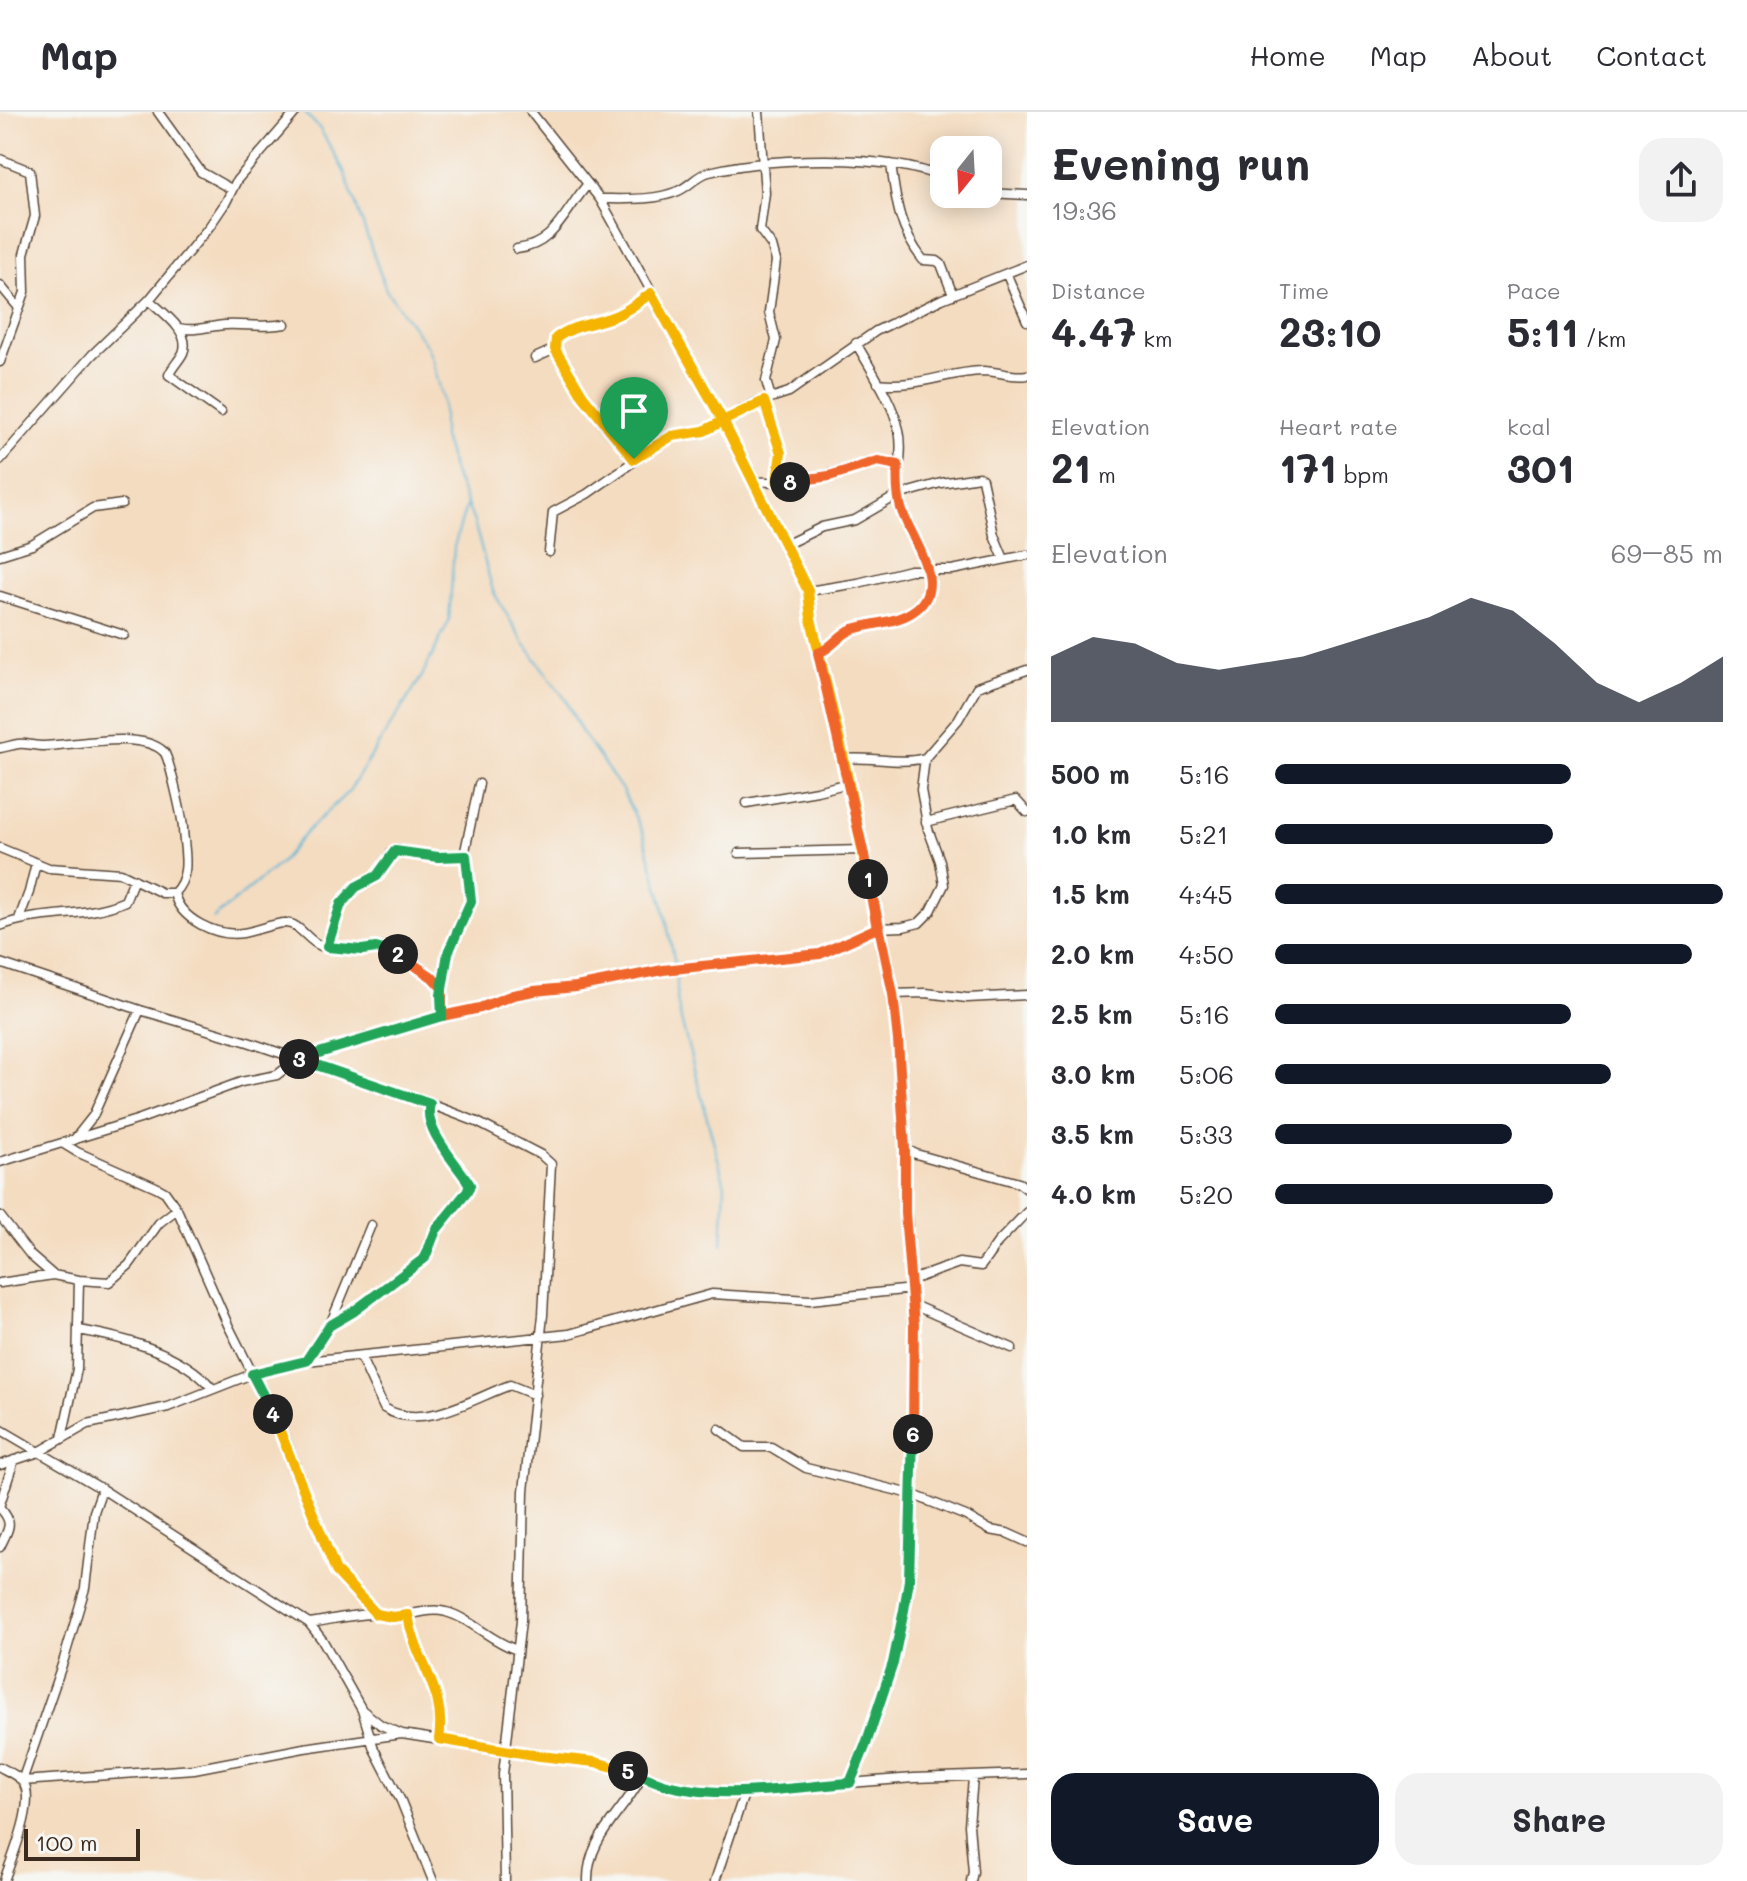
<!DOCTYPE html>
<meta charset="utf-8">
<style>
:root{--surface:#fff;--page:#f2f2f3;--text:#2b2b33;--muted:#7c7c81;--line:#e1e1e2;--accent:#111827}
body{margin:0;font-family:Mali,sans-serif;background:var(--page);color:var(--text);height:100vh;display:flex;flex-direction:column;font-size:30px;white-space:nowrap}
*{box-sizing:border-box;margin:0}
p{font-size:26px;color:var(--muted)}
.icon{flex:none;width:44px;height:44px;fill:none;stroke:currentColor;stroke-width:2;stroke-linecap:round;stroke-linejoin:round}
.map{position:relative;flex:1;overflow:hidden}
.side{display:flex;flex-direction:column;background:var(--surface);width:720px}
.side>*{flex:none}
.needle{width:52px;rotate:198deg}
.fabs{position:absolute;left:930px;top:24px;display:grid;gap:16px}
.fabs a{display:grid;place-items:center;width:72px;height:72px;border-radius:16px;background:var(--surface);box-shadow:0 4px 20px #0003;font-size:40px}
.scale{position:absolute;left:24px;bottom:20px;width:116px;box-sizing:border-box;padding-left:8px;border:4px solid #3b2a1e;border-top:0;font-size:22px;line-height:28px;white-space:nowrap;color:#3b2a1e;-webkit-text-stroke:6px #f6f6f2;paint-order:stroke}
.pin{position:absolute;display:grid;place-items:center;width:68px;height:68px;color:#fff;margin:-82px -34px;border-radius:50% 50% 50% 0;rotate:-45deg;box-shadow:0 0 8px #0007}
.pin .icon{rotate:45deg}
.km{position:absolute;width:40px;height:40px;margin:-20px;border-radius:50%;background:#222;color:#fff;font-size:22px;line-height:40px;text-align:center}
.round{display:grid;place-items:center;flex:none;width:84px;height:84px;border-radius:24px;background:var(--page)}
.overview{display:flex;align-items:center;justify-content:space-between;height:136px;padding:0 24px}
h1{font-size:44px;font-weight:800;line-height:60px}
.metrics{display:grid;grid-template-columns:repeat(3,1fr);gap:12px;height:136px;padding:8px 24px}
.metrics div{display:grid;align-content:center}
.metrics b{font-size:40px;font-weight:800}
.metrics small{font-size:22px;font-weight:400}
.metrics p{font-size:22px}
.chart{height:224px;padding:16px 24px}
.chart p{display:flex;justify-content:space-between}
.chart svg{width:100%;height:144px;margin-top:8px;fill:var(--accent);opacity:.7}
.action{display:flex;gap:16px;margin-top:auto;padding:16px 24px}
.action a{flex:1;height:92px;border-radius:24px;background:var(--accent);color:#fff;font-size:32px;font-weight:800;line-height:92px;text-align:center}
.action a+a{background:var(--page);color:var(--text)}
ul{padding:0 24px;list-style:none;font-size:26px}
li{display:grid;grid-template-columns:128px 96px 1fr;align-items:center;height:60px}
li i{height:20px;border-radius:10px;background:var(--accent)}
header{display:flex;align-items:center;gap:48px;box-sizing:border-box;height:112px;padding:0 40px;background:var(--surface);border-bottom:2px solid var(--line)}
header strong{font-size:38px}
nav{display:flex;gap:44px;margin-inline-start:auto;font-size:28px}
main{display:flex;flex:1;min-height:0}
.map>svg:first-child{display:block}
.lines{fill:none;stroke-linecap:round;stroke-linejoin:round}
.stream{stroke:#56b3d4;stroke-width:2}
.minor-casing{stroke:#574536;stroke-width:11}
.minor{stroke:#fff;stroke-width:8}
.split-1-casing{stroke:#fff;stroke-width:16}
.split-2-casing{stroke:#fff;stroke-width:16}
.split-3-casing{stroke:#fff;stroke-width:16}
.split-4-casing{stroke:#fff;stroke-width:16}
.split-5-casing{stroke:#fff;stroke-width:16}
.split-6-casing{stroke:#fff;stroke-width:16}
.split-7-casing{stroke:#fff;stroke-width:16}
.split-8-casing{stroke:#fff;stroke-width:16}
.split-9-casing{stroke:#fff;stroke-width:16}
.split-1{stroke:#f5b400;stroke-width:10}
.split-2{stroke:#f0652b;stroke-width:10}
.split-3{stroke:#22a559;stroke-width:10}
.split-4{stroke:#22a559;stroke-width:10}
.split-5{stroke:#f5b400;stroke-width:10}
.split-6{stroke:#22a559;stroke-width:10}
.split-7{stroke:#f0652b;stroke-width:10}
.split-8{stroke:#f0652b;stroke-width:10}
.split-9{stroke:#f5b400;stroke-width:10}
</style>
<header>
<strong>Map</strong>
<nav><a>Home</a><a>Map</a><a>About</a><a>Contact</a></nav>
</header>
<main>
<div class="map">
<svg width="1027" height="1769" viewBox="0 0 1027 1769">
<rect width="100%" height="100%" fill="#f6f6f2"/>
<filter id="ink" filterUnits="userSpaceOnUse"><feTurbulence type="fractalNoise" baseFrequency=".0125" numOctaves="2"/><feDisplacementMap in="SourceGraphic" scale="16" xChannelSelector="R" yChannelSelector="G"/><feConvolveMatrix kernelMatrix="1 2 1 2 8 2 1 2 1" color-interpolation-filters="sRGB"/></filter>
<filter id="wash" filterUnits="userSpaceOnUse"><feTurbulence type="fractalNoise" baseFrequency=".006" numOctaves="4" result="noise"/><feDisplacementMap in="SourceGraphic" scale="32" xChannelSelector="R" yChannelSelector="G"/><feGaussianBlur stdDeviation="1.8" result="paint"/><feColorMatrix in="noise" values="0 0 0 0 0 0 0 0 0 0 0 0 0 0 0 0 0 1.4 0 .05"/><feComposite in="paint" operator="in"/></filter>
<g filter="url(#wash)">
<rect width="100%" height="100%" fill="#f4dcc0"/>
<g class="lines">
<path class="stream" d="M305,1L320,17L344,59L386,178L427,234L433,250L443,287V325L454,361L474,410L493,479L523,530L566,588L581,619L622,678L643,721L663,792L675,852
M213,807L280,751L307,719L349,679L422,564L449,509L454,435L466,394
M677,863V888L681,908L725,1073L722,1133"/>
</g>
</g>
<g filter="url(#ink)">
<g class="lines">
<defs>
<path id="minor" d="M158,0L201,60L231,77
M531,0L600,87L609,103L723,309L808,479L811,507L844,647L893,882L898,928L914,1247L909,1468L893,1551L866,1632L850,1671
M759,0L765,81L760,118L772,134L776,149L769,200L776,228L766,269L771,286
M0,47L30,59L35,104L24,142L25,180L0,250
M891,52C896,90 899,117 923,148L937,149L941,152L953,183
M988,81L1027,83
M600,87C624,87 655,89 678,79C690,74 697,63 709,60C770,45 887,41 944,66
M517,137C555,133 565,98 588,72
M1007,163L1027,209
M0,173L19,196
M149,188C162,200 192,220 183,241C179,249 172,255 169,263L221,300
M179,216C195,220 209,214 225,213C246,212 263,216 285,212
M535,246L555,237
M878,271C917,276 946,260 983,259C999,259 1011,266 1027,263
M764,289L781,341L777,369
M634,347L583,284L555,237L556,226L564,220L597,208L615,204L651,181
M0,348L92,243L149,188L209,115L226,90L237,68L296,0
M753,370L803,369L878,349L898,353
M785,433L822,415L855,408L898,383L941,371L979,365L982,367L994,423L1004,447
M549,440L553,400L587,382L663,329L672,324L704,319L755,291L789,280L876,219L942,187L1027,153
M0,443L32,433L93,396L122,392
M808,479L858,471L910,458H952L1027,443
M0,484L124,523
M818,541C831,537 836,525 847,520C873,507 914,513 928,483C938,464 907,416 901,397C893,371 905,344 899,318C892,288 871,258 856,231
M0,636C6,635 12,633 18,632C26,631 34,634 43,634C72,634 141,617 164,640C169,645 183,708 183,717C184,740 192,762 174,781
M844,647C871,644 898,653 925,646
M747,691L817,679L849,671
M926,710L1016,688L1027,700
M0,736L49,756L121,761L162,781H174
M739,741L863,738
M174,781C180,808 217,825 243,821C255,819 274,811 285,811C300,811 307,829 321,834C324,835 359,839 363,838C368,838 370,836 375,836C399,835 429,859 442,876
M19,807L29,780L36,751
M0,814C41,798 85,807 125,789L134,767
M327,835L341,792L356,775L377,764L391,741L398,738L438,745L466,744
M0,851L140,898L248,930L430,992L477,1010L541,1043L551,1052L543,1203L524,1379L521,1509L503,1662L505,1769
M893,882L926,881L967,886L1027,883
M442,904L443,872L448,841L471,789L465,739L479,672
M74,1028L93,1004L140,898
M64,1032L77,1040L156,1075L165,1080L177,1097L228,1213L284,1324L336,1459L376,1502
M905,1037L916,1042L1019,1071L1027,1077
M0,1050L140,1007L241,970L277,963L297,947L401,915L480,896L513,883L576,875L663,858L820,842L877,816L903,815L919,811L931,799L944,773L940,749L928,717L921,678L925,646L958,608L977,575L1027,558
M0,1104L31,1144L53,1163
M911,1168L959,1151L981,1154L998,1130L1027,1100
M0,1171L53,1163L79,1168L109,1170L129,1153L159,1111L177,1097
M913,1193L1012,1236
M329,1214L353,1200L425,1146L436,1118L470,1076C462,1049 420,1024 430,992
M79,1218C124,1226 181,1240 212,1276
M360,1244L384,1296C422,1320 474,1286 510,1273L535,1283
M306,1249L332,1208L371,1113
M0,1317L102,1377L309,1511L323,1529L362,1598L374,1637L401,1689L433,1769
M719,1317L744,1335H771L806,1356L911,1382L966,1404L990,1418L1007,1421L1027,1430
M62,1326L77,1257L79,1168
M0,1353L39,1340L88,1312L168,1295L252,1262L306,1249L569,1222L712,1182L810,1188L912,1177
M0,1392L14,1348
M0,1396C15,1412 8,1417 0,1435
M408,1503C415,1553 446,1574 439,1627
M309,1511C330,1508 350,1503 371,1502C380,1502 388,1505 396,1504C413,1504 428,1495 446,1500C470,1506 490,1529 517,1538
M362,1598L381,1613L402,1622L540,1644L595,1650L674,1675L712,1679H745L914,1666L1027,1662
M0,1655C7,1659 17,1663 22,1669C38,1687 11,1747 4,1769
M22,1669L194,1657L304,1636L401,1622
M22,1669L64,1547L85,1476L94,1400L102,1377
M588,1769C587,1725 624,1701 642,1664
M715,1769L745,1679
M971,1769L973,1760L969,1713L973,1666"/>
</defs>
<use href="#minor" class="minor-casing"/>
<use href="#minor" class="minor"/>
</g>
</g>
<g class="lines" filter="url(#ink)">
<defs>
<path id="split-1" d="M634,347L672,324L704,319L723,309L808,479L811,507L844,647L868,767"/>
<path id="split-2" d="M398,842L432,865L442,876V904L480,896L513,883L534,879L576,875L663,858L820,842L877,816L868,767"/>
<path id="split-3" d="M299,947L442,904L441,883L448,841L471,789L466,744L438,745L395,739L377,764L356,775L341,792L327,835L362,838L376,836L398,842"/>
<path id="split-4" d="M273,1302L252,1262L306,1249L329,1214L353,1200L425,1146L436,1118L467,1080L470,1073C458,1052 422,1018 430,992L299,947"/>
<path id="split-5" d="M273,1302L336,1459L376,1502L393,1505L408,1503C415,1551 447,1577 439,1627L540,1644L595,1650L628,1659"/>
<path id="split-6" d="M628,1659C644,1664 659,1672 675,1675C731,1687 793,1675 850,1671L866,1632L893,1551L904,1498L909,1468L913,1322"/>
<path id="split-7" d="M864,743L893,882L898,928L905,1037V1101L914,1213L913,1322"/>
<path id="split-8" d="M790,370L829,364L878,349L898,353C897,368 897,382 901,396C910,427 952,475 912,500C895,511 872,511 853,517C839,522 832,537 818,541L864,743"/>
<path id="split-9" d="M634,347L583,284L555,237L556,226C574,212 597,212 617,203C629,198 640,189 651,181L723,309L764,289L781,341L777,369L790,370"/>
</defs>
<use href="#split-1" class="split-1-casing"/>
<use href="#split-2" class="split-2-casing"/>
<use href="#split-3" class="split-3-casing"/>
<use href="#split-4" class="split-4-casing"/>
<use href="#split-5" class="split-5-casing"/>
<use href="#split-6" class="split-6-casing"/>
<use href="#split-7" class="split-7-casing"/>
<use href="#split-8" class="split-8-casing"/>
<use href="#split-9" class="split-9-casing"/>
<use href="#split-1" class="split-1"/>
<use href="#split-2" class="split-2"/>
<use href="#split-3" class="split-3"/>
<use href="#split-4" class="split-4"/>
<use href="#split-5" class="split-5"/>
<use href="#split-6" class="split-6"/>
<use href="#split-7" class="split-7"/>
<use href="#split-8" class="split-8"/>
<use href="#split-9" class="split-9"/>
</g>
</svg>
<div class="fabs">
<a><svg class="needle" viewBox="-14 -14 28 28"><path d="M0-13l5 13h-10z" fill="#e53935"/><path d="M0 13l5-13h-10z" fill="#7c7c81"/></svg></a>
</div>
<div class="scale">100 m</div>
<div class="pin" style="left:634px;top:347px;background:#1e9e55"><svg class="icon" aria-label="arrive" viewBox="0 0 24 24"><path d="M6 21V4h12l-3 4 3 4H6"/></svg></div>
<b class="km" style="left:868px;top:767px">1</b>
<b class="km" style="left:398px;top:842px">2</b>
<b class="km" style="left:299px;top:947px">3</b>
<b class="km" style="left:273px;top:1302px">4</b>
<b class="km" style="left:628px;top:1659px">5</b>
<b class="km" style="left:913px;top:1322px">6</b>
<b class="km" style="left:790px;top:370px">8</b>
</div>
<section class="side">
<div class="overview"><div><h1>Evening run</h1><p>19:36</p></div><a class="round"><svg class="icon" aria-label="share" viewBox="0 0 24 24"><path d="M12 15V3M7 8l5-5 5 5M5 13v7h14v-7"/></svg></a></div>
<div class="metrics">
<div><p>Distance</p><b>4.47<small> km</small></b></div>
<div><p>Time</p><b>23:10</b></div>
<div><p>Pace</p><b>5:11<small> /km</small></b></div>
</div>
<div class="metrics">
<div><p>Elevation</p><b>21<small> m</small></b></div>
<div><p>Heart rate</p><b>171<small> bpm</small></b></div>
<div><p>kcal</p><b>301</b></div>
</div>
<div class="chart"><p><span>Elevation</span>69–85 m</p>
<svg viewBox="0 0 160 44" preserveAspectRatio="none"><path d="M0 44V24L10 18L20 20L30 26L40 28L50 26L60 24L70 20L80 16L90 12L100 6L110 10L120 20L130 32L140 38L150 32L160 24V44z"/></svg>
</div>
<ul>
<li><b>500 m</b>5:16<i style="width:66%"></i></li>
<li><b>1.0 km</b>5:21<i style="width:62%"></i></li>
<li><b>1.5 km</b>4:45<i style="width:100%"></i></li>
<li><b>2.0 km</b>4:50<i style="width:93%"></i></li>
<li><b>2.5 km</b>5:16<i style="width:66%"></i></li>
<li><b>3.0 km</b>5:06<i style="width:75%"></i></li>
<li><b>3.5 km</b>5:33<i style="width:53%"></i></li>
<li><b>4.0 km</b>5:20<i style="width:62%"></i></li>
</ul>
<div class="action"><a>Save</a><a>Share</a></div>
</section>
</main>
